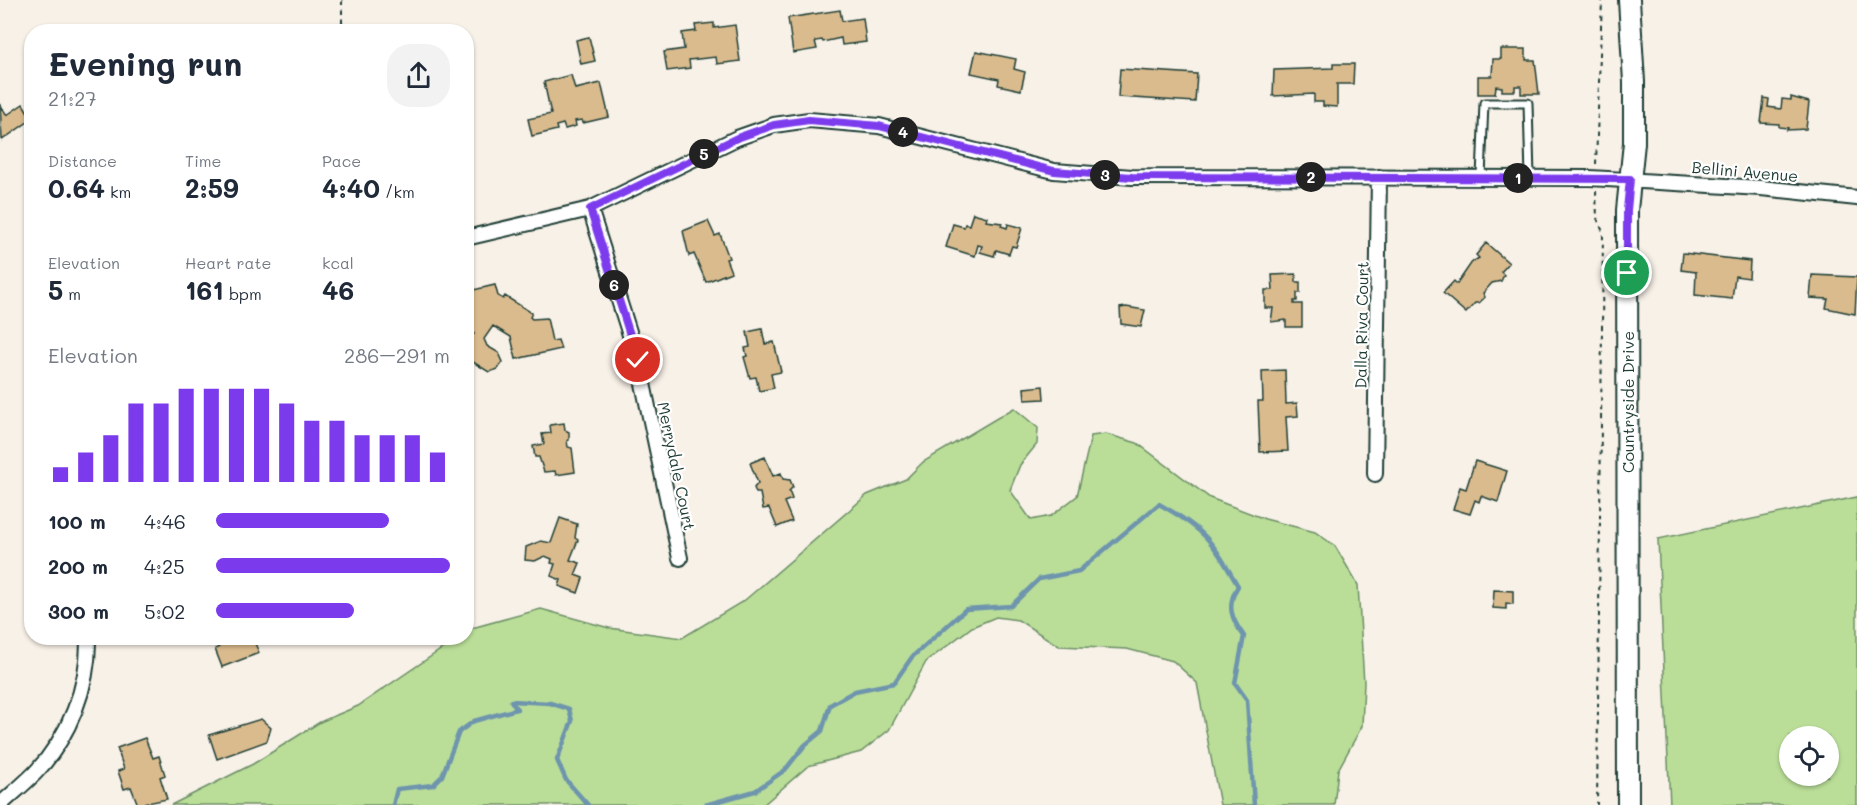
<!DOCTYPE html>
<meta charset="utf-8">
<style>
:root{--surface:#fff;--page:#f2f2f3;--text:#1f2937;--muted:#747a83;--accent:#7c3aed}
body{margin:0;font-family:Mali,sans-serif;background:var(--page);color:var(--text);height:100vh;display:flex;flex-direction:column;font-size:22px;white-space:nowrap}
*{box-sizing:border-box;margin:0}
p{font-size:20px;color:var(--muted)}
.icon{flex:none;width:33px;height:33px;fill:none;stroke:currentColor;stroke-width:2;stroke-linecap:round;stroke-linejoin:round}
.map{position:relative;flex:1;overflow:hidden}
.panel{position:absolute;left:24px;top:24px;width:450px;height:621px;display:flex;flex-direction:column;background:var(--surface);border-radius:24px;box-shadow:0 2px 4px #0004}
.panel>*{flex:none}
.controls{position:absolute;left:1779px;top:726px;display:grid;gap:12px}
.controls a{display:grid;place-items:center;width:60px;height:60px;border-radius:50%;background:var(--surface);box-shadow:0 2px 4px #0004;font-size:30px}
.pin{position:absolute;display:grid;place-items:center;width:51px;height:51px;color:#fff;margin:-26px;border:3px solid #fff;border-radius:50%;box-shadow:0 2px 6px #0007}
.km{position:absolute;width:30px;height:30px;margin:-15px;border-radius:50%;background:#222;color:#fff;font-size:16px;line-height:30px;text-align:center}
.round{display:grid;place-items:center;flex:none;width:63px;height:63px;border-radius:24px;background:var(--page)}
.head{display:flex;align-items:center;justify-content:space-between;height:102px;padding:0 24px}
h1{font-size:33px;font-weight:700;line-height:45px}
.metrics{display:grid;grid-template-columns:repeat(3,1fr);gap:9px;height:102px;padding:6px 24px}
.metrics div{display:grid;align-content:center}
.metrics b{font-size:26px;font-weight:700}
.metrics small{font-size:16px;font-weight:400}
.metrics p{font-size:16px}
.chart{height:168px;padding:12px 24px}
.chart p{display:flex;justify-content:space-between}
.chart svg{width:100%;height:108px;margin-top:6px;stroke:var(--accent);stroke-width:6}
ul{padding:0 24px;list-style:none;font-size:20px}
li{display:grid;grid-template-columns:96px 72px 1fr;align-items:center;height:45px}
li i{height:15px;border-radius:8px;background:var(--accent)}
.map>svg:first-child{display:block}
.green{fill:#bade98;stroke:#6c8e66;stroke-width:1.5;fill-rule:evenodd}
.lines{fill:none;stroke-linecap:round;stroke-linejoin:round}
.stream{stroke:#6e95ad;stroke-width:4.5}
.building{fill:#dabb8e;stroke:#1f3d34;stroke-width:1.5}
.service-casing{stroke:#1f3d34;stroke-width:11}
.minor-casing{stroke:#1f3d34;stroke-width:18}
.secondary-casing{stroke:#1f3d34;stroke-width:24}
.path{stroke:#1f3d34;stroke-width:2;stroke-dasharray:4.5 4.5;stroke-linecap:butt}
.service{stroke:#fff;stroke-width:7}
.minor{stroke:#fff;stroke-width:14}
.secondary{stroke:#fff;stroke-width:20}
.route-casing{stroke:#fff;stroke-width:12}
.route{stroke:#7c3aed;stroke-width:8}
.labels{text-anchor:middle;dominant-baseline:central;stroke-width:4.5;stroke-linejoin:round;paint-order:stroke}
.street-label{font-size:16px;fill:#1f3d34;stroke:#fff}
</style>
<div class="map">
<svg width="1857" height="805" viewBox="0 0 1857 805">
<rect width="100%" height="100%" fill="#f8f1e8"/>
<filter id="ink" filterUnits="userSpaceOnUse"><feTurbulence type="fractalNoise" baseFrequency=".0167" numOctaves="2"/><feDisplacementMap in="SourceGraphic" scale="12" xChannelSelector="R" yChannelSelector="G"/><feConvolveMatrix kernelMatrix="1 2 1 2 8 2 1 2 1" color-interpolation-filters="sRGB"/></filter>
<g filter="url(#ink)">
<path class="green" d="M1014,408L1038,428L1037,444L1020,465L1010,490L1031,520L1051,516L1077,496L1091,436L1106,434L1137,443L1210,498L1265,519L1315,532L1335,546L1358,585L1364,683L1362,726L1338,770L1334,805H1220L1197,683L1173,661L1127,649L1059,646L1018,620L996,617L972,627L926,662L889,730L861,752L808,766L763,805H171L253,764L320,722L358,706L458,638H466L467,632L472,628L541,609L609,628L682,638L745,600L867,495L906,479L923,462Z
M1857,497V805H1670L1658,539ZM1790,736H1828V776H1790Z"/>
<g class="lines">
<path class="stream" d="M393,805L397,789L433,785L442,776L459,732L474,721L517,709L511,701L550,703L569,709L572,721L557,760L566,780L588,805
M705,805L755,791L785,770L805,745L822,731L830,705L855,691L894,683L912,657L966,609L1011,606L1039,579L1079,571L1159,504C1206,530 1212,541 1238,586C1226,605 1231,619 1244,636L1235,683L1247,700L1254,805"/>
</g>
<path class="building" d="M840,10L842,21L863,18L866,42L842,45L841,38L823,42L822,40L815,41L817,49L793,53L788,18Z
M714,23V28L735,25L740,61L717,64L716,57L689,60L690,68L667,71L664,52L684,49L682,33L696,31L695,25Z
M589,37L595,61L581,64L576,40Z
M1501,49H1526V60H1535L1539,94H1521V86H1515V91H1502V87L1496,86L1495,94H1478V76H1492L1493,59H1501Z
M976,51L1016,59L1014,69L1025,72L1021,90L998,85L999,79L971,73Z
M1333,64H1354L1353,84H1337V107L1323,106V102H1314V94L1273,96L1274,70L1333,68Z
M1120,69L1197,74L1195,102L1118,97Z
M571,75L575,89L601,83L609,117L583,123L582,120L575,121L576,126L565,129L563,124L556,126L557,130L532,136L528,119L551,114L544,82Z
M1791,97L1809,102L1806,129L1787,130L1788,128L1779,127V124L1761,123L1764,98L1769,99L1768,107L1781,109L1782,99L1791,100Z
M23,104L32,119L2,140L0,105L7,115Z
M973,213L987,217L986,221L1002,223L1001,226L1007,228L1008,224L1022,228L1016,247L1012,246L1009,254L996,250L994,256L980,252L982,246L978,245L975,256L946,247L953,224L964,227L965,224L969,225Z
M708,221L715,236L720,234L729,258L726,259L731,272L706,282L694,254L689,256L683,231Z
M1486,243L1509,263L1501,272L1504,275L1501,281L1492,283L1483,293L1485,297L1479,303H1475L1466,313L1443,293L1454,281L1457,284L1472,262L1479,258L1476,255Z
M1683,253L1750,261L1749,278L1735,276L1732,299L1695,295L1696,272L1681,270Z
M1296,274V282H1300V293H1297V301H1294V304H1302V327H1286V320L1271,322L1273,308H1265V290H1273L1272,275Z
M1812,275L1857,277L1855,314L1826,308L1828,299L1810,298Z
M495,285L498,296L503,299L505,296L532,313L530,317L532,319L547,318L552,341L558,340L561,349L516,359L511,337L493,326L484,339L487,346L499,353L503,362L498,369L489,372L468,359L466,335L474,334L466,312V302L471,301L469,291Z
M1126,307L1145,310L1141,327L1121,324L1120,308Z
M762,329L765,344L774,342L781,372L771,374L774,388L759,391L756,377L750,378L744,357L747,356L745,348L750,347L747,332Z
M1285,370L1286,404L1297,403L1298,416L1286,417L1288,451L1260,452L1258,401H1263L1262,371Z
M1043,386L1044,399L1025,400L1024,388Z
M564,423L565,430L569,432V440L567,441L568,447L572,448L575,472L556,475L555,471L544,472L539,457H535L533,446L544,444L542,434L551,433L550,425Z
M765,457L773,476L781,473L783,479L790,480L793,487L789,491L792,499L784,502L792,521L777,527L769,508L763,509L760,493H756L754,488L758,483L750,463Z
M1475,461L1507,471L1498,502L1481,496L1479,502L1475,500L1470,514L1453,509L1460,487L1466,489Z
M560,518L577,524L575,538L578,540L570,560L580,563L575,575L583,578L578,593L559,586L561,580L551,576L555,564L551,563L552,559L545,556L535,561L525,560L526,547L541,541L551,543Z
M1494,590L1513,591V604L1506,603V609L1493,608Z
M215,638H253L259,653L222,667L215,649L219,647Z
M261,719L271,728L267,741L217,759L209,735Z
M145,738L153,758L159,756L165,775L160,777L167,799L138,805L131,787L124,789L118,771L124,769L117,748Z"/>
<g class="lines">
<defs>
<path id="service" d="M1481,177L1484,103H1528L1530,178"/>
<path id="minor" d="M590,209L638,360L680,558
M466,238L590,209L737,138L774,125L809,120L879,126L1054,171L1132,177L1590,178L1761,188L1857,198
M1375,474L1379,177
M0,805C12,794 24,784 35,773C69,738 89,686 88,638"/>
<path id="secondary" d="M1628,805L1627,210L1634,143V82L1629,0"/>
</defs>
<use href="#service" class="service-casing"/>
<use href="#minor" class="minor-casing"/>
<use href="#secondary" class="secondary-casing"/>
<path class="path" d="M342,32V0
M1596,164L1602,0
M1596,191L1597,218L1603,232L1597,805"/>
<use href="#service" class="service"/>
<use href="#minor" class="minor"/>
<use href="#secondary" class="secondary"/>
</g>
</g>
<g class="lines" filter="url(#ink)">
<defs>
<path id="route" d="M638,360L590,209L737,138L774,125L809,120L879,126L1054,171L1132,177L1630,179L1627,210V273"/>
</defs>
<use href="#route" class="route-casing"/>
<use href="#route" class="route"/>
</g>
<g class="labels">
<g class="street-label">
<text transform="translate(1745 171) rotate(5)">Bellini Avenue</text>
<text transform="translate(1361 325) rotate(-89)">Dalla Riva Court</text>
<text transform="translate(1627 402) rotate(-90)">Countryside Drive</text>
<text transform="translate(677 466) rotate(78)">Merrydale Court</text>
</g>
</g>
</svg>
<div class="controls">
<a><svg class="icon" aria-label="locate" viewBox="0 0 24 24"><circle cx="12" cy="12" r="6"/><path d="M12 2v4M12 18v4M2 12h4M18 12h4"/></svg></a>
</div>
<div class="pin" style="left:1627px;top:273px;background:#1e9e55"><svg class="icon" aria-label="arrive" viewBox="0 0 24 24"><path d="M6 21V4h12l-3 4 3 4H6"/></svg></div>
<div class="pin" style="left:638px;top:360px;background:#d93025"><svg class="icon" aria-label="check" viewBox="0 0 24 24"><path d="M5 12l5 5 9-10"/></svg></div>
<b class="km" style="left:1518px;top:178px">1</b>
<b class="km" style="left:1311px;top:177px">2</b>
<b class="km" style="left:1105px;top:175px">3</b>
<b class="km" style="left:903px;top:132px">4</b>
<b class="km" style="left:704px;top:154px">5</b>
<b class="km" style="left:614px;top:285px">6</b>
<section class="panel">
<div class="head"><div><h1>Evening run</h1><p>21:27</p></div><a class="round"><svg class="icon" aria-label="share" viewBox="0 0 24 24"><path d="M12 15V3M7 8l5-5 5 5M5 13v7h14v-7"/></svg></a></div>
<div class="metrics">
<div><p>Distance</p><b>0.64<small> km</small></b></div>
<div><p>Time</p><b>2:59</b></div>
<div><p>Pace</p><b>4:40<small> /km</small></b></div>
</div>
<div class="metrics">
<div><p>Elevation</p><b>5<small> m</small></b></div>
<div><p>Heart rate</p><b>161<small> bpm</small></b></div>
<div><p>kcal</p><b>46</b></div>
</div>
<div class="chart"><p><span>Elevation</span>286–291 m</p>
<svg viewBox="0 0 160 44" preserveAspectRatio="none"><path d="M5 44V38M15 44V32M25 44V25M35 44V12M45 44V12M55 44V6M65 44V6M75 44V6M85 44V6M95 44V12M105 44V19M115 44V19M125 44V25M135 44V25M145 44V25M155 44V32"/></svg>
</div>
<ul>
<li><b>100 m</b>4:46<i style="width:74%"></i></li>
<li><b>200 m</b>4:25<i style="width:100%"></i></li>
<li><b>300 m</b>5:02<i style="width:59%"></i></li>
</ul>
</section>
</div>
